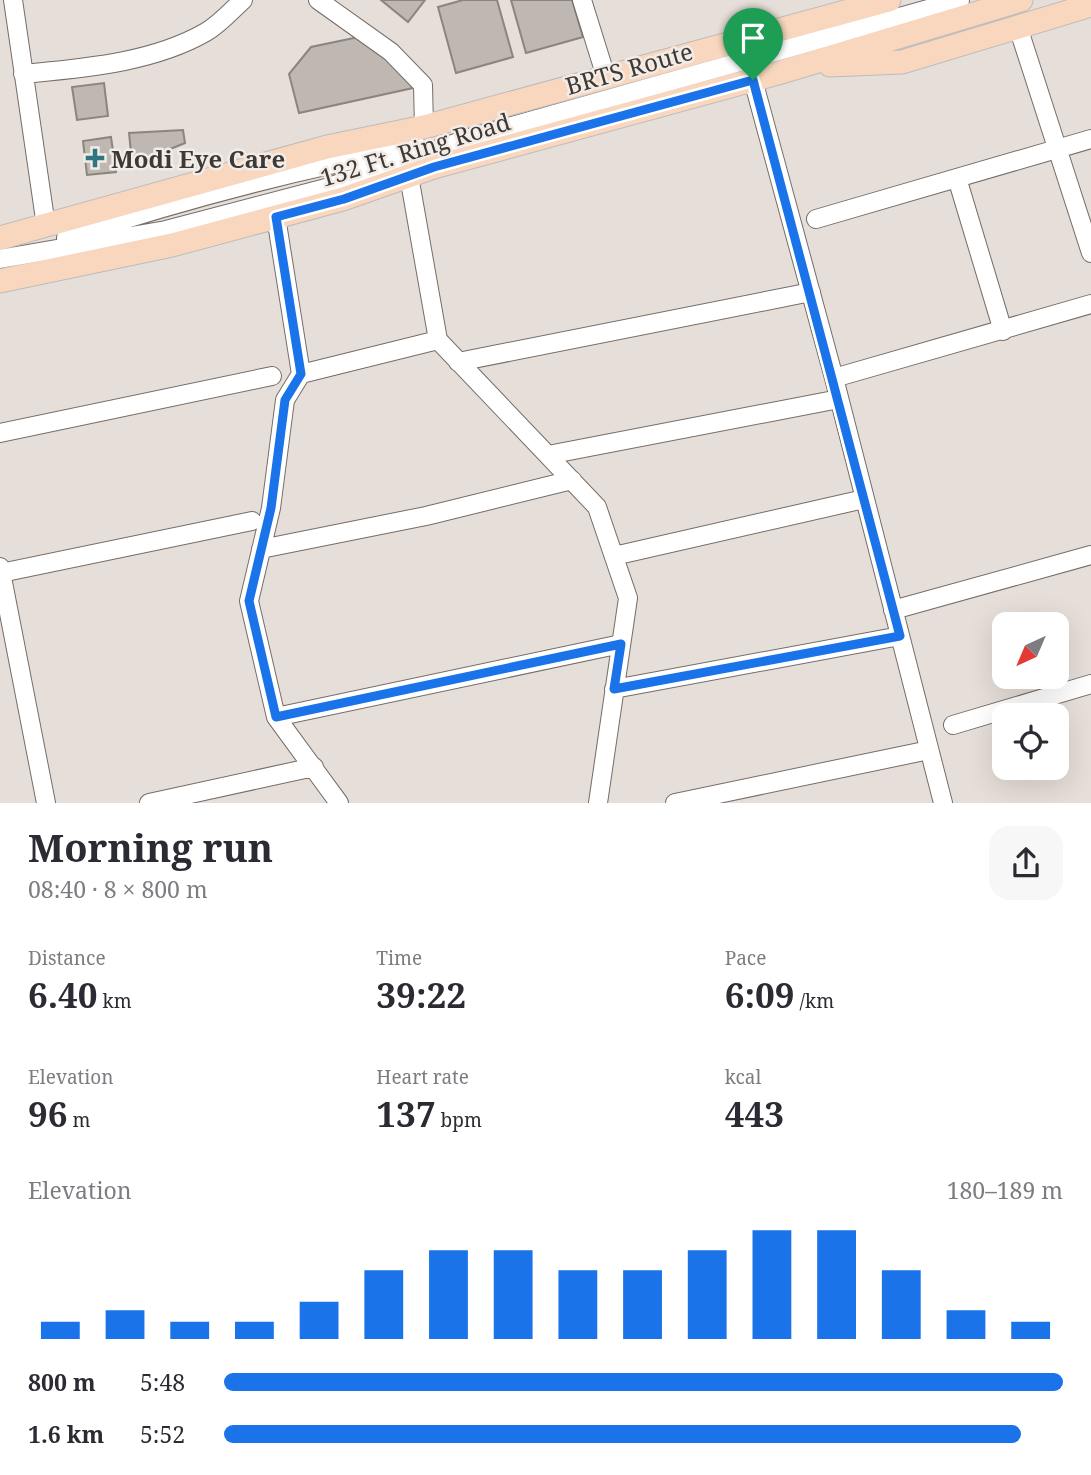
<!DOCTYPE html>
<meta charset="utf-8">
<style>
:root{--surface:#fff;--page:#f7f7f7;--text:#2b2b33;--muted:#7c7c81;--accent:#1a73e8}
body{margin:0;font-family:"Noto Serif",serif;background:var(--page);color:var(--text);height:100vh;display:flex;flex-direction:column;font-size:26px;white-space:nowrap}
*{box-sizing:border-box;margin:0}
p{font-size:23px;color:var(--muted)}
.icon{flex:none;width:38px;height:38px;fill:none;stroke:currentColor;stroke-width:2;stroke-linecap:round;stroke-linejoin:round}
.map{position:relative;height:803px;overflow:hidden}
.panel{display:flex;flex-direction:column;background:var(--surface);flex:1}
.panel>*{flex:none}
.needle{width:46px;rotate:224deg}
.tools{position:absolute;left:992px;top:612px;display:grid;gap:14px}
.tools a{display:grid;place-items:center;width:77px;height:77px;border-radius:14px;background:var(--surface);box-shadow:0 7px 28px #0002;font-size:35px}
.pin{position:absolute;display:grid;place-items:center;width:60px;height:60px;color:#fff;margin:-72px -30px;border-radius:50% 50% 50% 0;rotate:-45deg;box-shadow:0 0 7px #0007}
.pin .icon{rotate:45deg}
.round{display:grid;place-items:center;flex:none;width:74px;height:74px;border-radius:21px;background:var(--page)}
.headline{display:flex;align-items:center;justify-content:space-between;height:119px;padding:0 28px}
h1{font-size:38px;font-weight:700;line-height:52px}
.figures{display:grid;grid-template-columns:repeat(3,1fr);gap:10px;height:119px;padding:7px 28px}
.figures div{display:grid;align-content:center}
.figures b{font-size:35px;font-weight:700}
.figures small{font-size:19px;font-weight:400}
.figures p{font-size:19px}
.chart{height:196px;padding:14px 28px}
.chart p{display:flex;justify-content:space-between}
.chart svg{width:100%;height:126px;margin-top:7px;stroke:var(--accent);stroke-width:6}
ul{padding:0 28px;list-style:none;font-size:23px}
li{display:grid;grid-template-columns:112px 84px 1fr;align-items:center;height:52px}
li i{height:18px;border-radius:9px;background:var(--accent)}
.map>svg:first-child{display:block}
.building{fill:#bfb7b1;stroke:#8c847f;stroke-width:2}
.lines{fill:none;stroke-linecap:round;stroke-linejoin:round}
.minor-casing{stroke:#756d68;stroke-width:20}
.major-casing{stroke:#bdbcbb;stroke-width:25}
.minor{stroke:#fff;stroke-width:18}
.major{stroke:#f8d7be;stroke-width:23}
.route-casing{stroke:#fff;stroke-width:14}
.route{stroke:#1a73e8;stroke-width:9}
.poi-dot{fill:#2f7681;stroke:#f3ebe5;stroke-width:2.5}
.labels{text-anchor:middle;dominant-baseline:central;stroke-width:5;stroke-linejoin:round;paint-order:stroke}
.street-label{font-size:24px;fill:#3c3936;stroke:#f3ebe5}
.poi-label{font-size:24px;font-weight:bold;fill:#3c3936;stroke:#f3ebe5;text-anchor:start}
</style>
<div class="map">
<svg width="1091" height="803" viewBox="0 0 1091 803">
<rect width="100%" height="100%" fill="#e6ded8"/>
<path class="building" d="M381,0H425L408,22Z
M463,0H497L513,57L456,73L438,7Z
M511,0H572L583,37L526,53Z
M363,36L401,69L413,88L299,113L289,74L311,47Z
M104,83L108,116L77,120L72,87Z
M183,130L185,143L143,160L132,162L129,133Z
M111,137L116,172L87,175L83,141Z"/>
<g class="lines">
<defs>
<path id="minor" d="M13,0L46,226
M318,0L391,52L423,85L424,127
M582,0L606,77
M1018,27L1091,253
M23,74C84,68 152,63 206,32C220,24 232,10 243,0
M753,80L834,378L943,803
M409,176L438,340
M957,178L1003,331
M276,217L301,374
M816,219L1091,139
M66,238C182,200 298,169 418,147
M0,259L166,230L326,188L473,137L960,0
M458,362L811,292
M834,378L1091,304
M0,433L272,376
M548,455L839,399
M261,549L426,516L572,480
M614,556L864,499
M0,567L46,803
M1,573L252,521
M893,610L1091,555
M614,689L900,636
M276,717L621,644
M953,725L1091,684
M149,803L314,767
M339,803L276,717L249,601L271,508L285,400L301,374L438,340L597,507L628,598L598,803
M675,803L929,750"/>
<path id="major" d="M830,65L902,62L1091,5
M0,238L327,147L424,127L889,0
M0,281L172,245L343,199L434,167L778,73L1021,0"/>
</defs>
<use href="#minor" class="minor-casing"/>
<use href="#major" class="major-casing"/>
<use href="#minor" class="minor"/>
<use href="#major" class="major"/>
</g>
<g class="lines">
<defs>
<path id="route" d="M753,80L900,636L614,689L621,644L276,717L249,601L271,508L285,400L301,374L276,217L344,199L434,167Z"/>
</defs>
<use href="#route" class="route-casing"/>
<use href="#route" class="route"/>
</g>
<path class="poi-dot" d="M91.5 147.5h7v7h7v7h-7v7h-7v-7h-7v-7h7z"/>
<g class="labels">
<g class="street-label">
<text transform="translate(629 68) rotate(-16)">BRTS Route</text>
<text transform="translate(415 149) rotate(-17)">132 Ft. Ring Road</text>
</g>
<g class="poi-label">
<text x="111" y="158">Modi Eye Care</text>
</g>
</g>
</svg>
<div class="tools">
<a><svg class="needle" viewBox="-14 -14 28 28"><path d="M0-13l5 13h-10z" fill="#e53935"/><path d="M0 13l5-13h-10z" fill="#7c7c81"/></svg></a>
<a><svg class="icon" aria-label="locate" viewBox="0 0 24 24"><circle cx="12" cy="12" r="6"/><path d="M12 2v4M12 18v4M2 12h4M18 12h4"/></svg></a>
</div>
<div class="pin" style="left:753px;top:80px;background:#1e9e55"><svg class="icon" aria-label="arrive" viewBox="0 0 24 24"><path d="M6 21V4h12l-3 4 3 4H6"/></svg></div>
</div>
<section class="panel">
<div class="headline"><div><h1>Morning run</h1><p>08:40 · 8 × 800 m</p></div><a class="round"><svg class="icon" aria-label="share" viewBox="0 0 24 24"><path d="M12 15V3M7 8l5-5 5 5M5 13v7h14v-7"/></svg></a></div>
<div class="figures">
<div><p>Distance</p><b>6.40<small> km</small></b></div>
<div><p>Time</p><b>39:22</b></div>
<div><p>Pace</p><b>6:09<small> /km</small></b></div>
</div>
<div class="figures">
<div><p>Elevation</p><b>96<small> m</small></b></div>
<div><p>Heart rate</p><b>137<small> bpm</small></b></div>
<div><p>kcal</p><b>443</b></div>
</div>
<div class="chart"><p><span>Elevation</span>180–189 m</p>
<svg viewBox="0 0 160 44" preserveAspectRatio="none"><path d="M5 44V38M15 44V34M25 44V38M35 44V38M45 44V31M55 44V20M65 44V13M75 44V13M85 44V20M95 44V20M105 44V13M115 44V6M125 44V6M135 44V20M145 44V34M155 44V38"/></svg>
</div>
<ul>
<li><b>800 m</b>5:48<i style="width:100%"></i></li>
<li><b>1.6 km</b>5:52<i style="width:95%"></i></li>
</ul>
</section>
